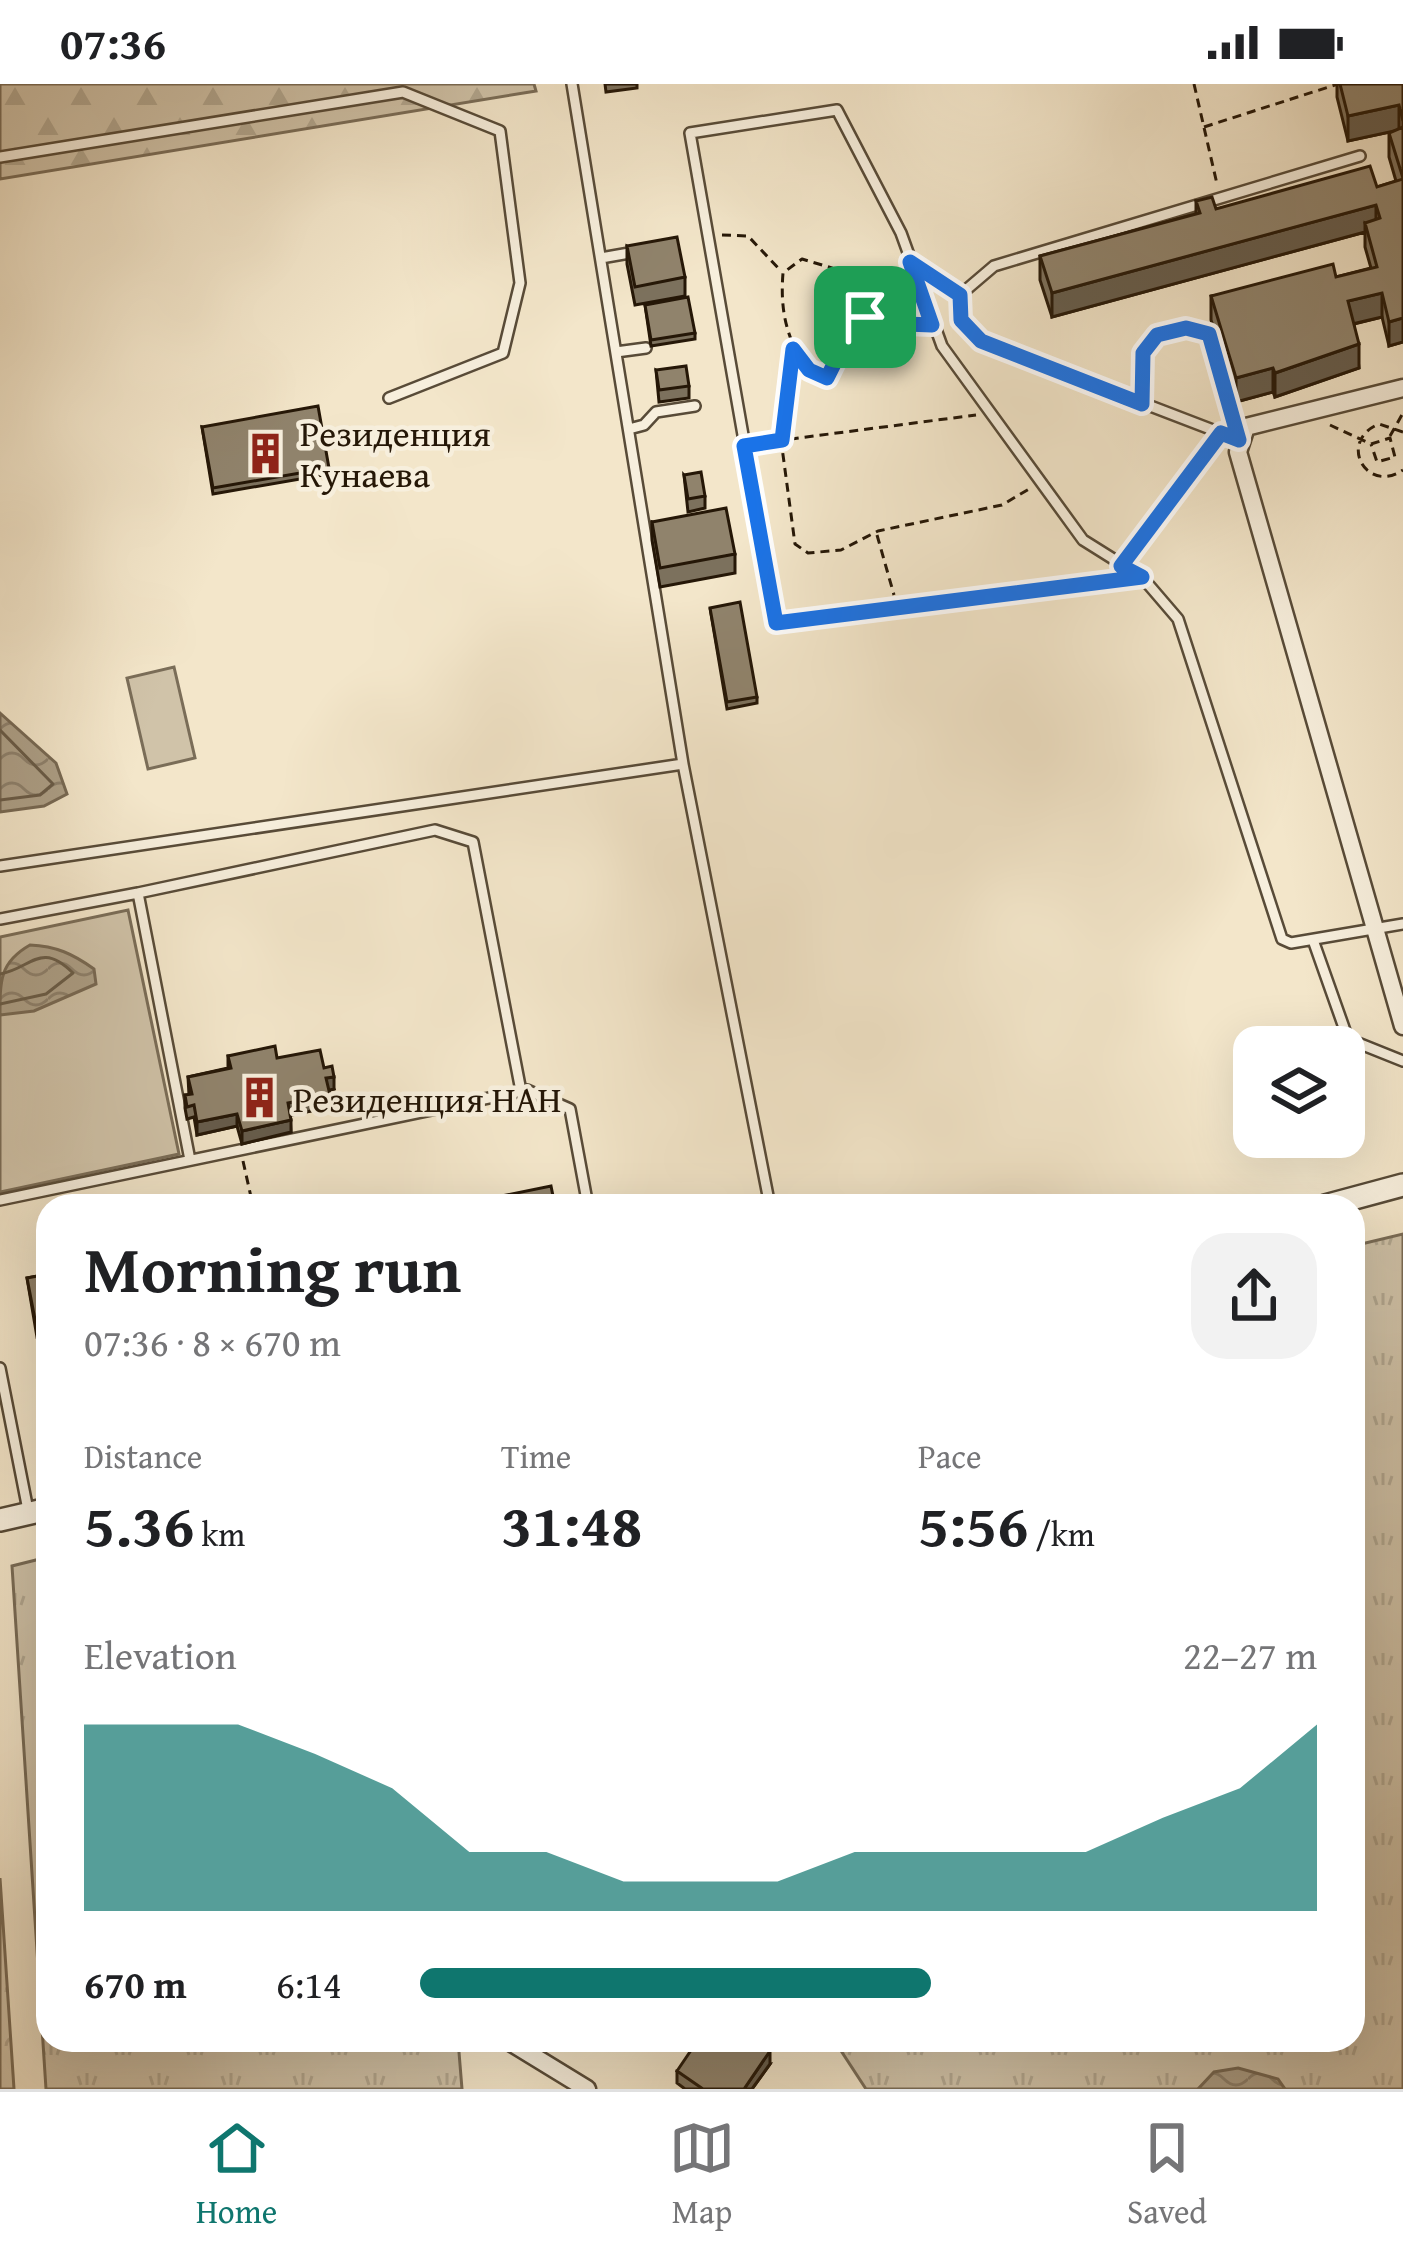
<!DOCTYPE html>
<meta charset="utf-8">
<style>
:root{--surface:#fff;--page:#f2f2f2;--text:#202124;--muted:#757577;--line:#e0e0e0;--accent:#0f766e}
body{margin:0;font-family:"Gentium Book Plus",serif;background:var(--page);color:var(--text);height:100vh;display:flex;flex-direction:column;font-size:45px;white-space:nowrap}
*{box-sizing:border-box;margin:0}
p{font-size:39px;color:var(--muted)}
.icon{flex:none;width:66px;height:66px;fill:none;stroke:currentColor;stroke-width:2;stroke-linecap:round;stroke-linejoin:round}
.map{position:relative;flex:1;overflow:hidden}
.panel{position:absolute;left:36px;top:1110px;width:1329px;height:858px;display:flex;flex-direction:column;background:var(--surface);border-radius:36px;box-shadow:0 12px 48px #0002}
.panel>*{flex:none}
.fabs{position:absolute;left:1233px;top:942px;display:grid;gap:24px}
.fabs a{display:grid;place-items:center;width:132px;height:132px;border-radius:24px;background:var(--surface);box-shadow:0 12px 48px #0002;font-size:60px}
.pin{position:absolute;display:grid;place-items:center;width:102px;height:102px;color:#fff;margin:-51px;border-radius:24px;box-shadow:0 6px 18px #0006}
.round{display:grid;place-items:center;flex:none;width:126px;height:126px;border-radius:36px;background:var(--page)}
.overview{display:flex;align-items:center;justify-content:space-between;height:204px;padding:0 48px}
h1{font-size:66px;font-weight:700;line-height:90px}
.metrics{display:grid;grid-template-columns:repeat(3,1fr);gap:18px;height:204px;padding:12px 48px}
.metrics div{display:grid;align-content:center}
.metrics b{font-size:60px;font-weight:700}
.metrics small{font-size:33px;font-weight:400}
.metrics p{font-size:33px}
.chart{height:336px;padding:24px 48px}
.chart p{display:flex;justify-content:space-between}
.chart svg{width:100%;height:216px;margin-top:12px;fill:var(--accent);opacity:.7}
ul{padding:0 48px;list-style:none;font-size:39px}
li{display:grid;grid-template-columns:192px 144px 1fr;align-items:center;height:90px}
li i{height:30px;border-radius:15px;background:var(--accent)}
.status{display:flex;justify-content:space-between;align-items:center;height:84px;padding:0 60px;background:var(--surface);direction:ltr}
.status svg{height:33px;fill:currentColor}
.tab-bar{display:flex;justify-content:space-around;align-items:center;height:168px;border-top:3px solid var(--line);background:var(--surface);font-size:33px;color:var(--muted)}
.tab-bar a{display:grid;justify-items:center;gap:6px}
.tab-bar .selected{color:var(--accent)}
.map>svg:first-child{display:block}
.grass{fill:url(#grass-tufts);stroke:#7a6d58;stroke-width:3}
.forest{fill:url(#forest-firs);stroke:#7a6d58;stroke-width:3}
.park{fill:url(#park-crowns);stroke:#7a6d58;stroke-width:3}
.garden{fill:#d0c3a9;stroke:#7a6d58;stroke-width:3}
.water{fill:url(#water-waves);stroke:#776954;stroke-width:3}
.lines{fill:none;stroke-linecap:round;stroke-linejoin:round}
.shore{stroke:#695c48;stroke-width:3}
.service-casing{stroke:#584b38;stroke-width:14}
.minor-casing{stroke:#584b38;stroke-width:21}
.tertiary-casing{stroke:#584b38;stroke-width:26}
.path{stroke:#251707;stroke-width:3;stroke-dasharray:9 6;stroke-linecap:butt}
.service{stroke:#f7efdd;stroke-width:9}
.minor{stroke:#f7efdd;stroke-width:16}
.tertiary{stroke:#f7efdd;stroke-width:21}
.wall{fill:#7c715d;stroke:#251707;stroke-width:3}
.shaded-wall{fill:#655c4c;stroke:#251707;stroke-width:3}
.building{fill:#90836c;stroke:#251707;stroke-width:3}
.route-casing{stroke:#fff;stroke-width:24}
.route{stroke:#1a73e8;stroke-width:15}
.labels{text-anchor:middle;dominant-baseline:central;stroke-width:9;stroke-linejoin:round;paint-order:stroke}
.poi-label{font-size:36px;fill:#251707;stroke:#f7efdd;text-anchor:start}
</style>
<div class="status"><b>07:36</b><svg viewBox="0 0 49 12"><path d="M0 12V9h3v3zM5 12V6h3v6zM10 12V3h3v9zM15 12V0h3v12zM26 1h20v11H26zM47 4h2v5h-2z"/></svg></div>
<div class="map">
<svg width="1403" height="2005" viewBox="0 0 1403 2005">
<defs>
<pattern id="grass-tufts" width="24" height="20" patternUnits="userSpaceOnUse" patternTransform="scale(3)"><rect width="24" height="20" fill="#d0c3a9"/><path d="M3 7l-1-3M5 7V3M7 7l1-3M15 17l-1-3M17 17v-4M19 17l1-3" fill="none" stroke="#b2a790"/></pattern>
<pattern id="forest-firs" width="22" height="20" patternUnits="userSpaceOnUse" patternTransform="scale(3)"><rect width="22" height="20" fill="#d0c3a9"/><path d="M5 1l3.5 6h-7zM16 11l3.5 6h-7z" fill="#b2a790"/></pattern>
<pattern id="park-crowns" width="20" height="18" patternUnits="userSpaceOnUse" patternTransform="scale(3)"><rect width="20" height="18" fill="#d0c3a9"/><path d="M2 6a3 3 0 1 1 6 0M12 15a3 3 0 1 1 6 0" fill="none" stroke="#b2a790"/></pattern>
<pattern id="water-waves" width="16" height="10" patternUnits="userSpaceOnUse" patternTransform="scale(3)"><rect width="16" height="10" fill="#ada088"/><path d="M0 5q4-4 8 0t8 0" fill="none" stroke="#8d816d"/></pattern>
</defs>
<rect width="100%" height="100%" fill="#f3e6ca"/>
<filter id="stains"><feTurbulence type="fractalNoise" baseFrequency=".00167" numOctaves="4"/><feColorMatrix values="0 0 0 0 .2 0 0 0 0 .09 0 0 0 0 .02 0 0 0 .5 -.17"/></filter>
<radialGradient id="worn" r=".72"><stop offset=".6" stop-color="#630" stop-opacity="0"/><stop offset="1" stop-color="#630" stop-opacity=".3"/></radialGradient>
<path class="grass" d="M1403,1150V2005H866L834,1956H1353V1162Z
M48,1473V1956H458L462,2005H46L12,1482Z"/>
<path class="forest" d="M0,0H534L536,7L0,95Z"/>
<path class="park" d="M0,1794L14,2005H0Z"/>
<path class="garden" d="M174,583L195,674L148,685L127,594Z
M128,826L179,1070L0,1108V853Z"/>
<path class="water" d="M0,629L56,679L67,710L44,722L0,728Z
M30,861C56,862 73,870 94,885L96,900L34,927L0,931C0,896 0,878 30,861Z
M1238,1984L1278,1995L1285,2005H1198L1214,1988Z"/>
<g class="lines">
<path class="shore" d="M0,646L53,700L40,711L0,716
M0,890C31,885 40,856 73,889L46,910L0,920"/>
<defs>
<path id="service" d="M572,0L683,680
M0,73L403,8L500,47L520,199L503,269L389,314
M601,174L635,168
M616,268L646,264
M1142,320L1143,269L1157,251L1186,245L1209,251L1239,356
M629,345L644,341L656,328L695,322
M1239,356L981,257L961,236L960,211L994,182L1360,72
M1142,493L776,539L690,49L837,26L901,149L942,262L1083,456L1142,493L1178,535L1282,855L1291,859L1403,840
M0,782L683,680L770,1122
M138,809L435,746L473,758L521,1007
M0,835L138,809L190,1076
M1313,856L1348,955L1403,977
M0,1116L527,1006L570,1025L588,1122
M0,1284L28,1426"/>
<path id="minor" d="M1403,304L1246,343L1238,368L1403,942
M507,1956L587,2005"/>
<path id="tertiary" d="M1325,1122L1403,1101
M0,1436L48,1425"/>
</defs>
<use href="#service" class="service-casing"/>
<use href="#minor" class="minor-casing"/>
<use href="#tertiary" class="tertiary-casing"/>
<path class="path" d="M1194,0L1217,100
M1204,43L1338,0
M722,151L748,152L781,187
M931,192L948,203
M865,233L862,211L841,201L832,184L802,175L783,189C780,226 786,256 809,287L832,291L836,274L856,263L865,246
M881,239L871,248L862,239L872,230L881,239L919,241
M793,265L781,356L795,460L808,469L841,466L878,447L1002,421L1029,405
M1330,341L1371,360L1390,354L1395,373L1377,378L1371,360
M1403,348L1379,340C1337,357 1366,411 1403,386
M1390,352L1403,329
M760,359L976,331
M877,451L894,511
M1132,467L1213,360
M243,1077L253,1122"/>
<use href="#service" class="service"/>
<use href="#minor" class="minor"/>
<use href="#tertiary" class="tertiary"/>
</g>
<path class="wall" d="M605,0H637V4L606,8Z
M1337,0H1403V258L1389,262L1382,233L1354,240L1359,284L1275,313L1273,308L1236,318L1211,236V212L1336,193L1371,184L1365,163V148L1052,233L1040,196V172L1196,130V117L1216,125L1377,103L1396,97L1389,73V49L1394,47L1348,57L1337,13Z
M627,162L685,193V212L635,221L627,180Z
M645,221L695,249V255L651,262Z
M656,286L689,302V314L659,318Z
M202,343L329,384V390L213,410Z
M684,391L705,412V424L688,428Z
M652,438L735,470V489L660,503L652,456Z
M710,524L757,613V619L727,625Z
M228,972L277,974L324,984L334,1005L329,1006L330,1023L290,1031L291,1048L242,1060L237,1042L197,1051L194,1033L187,1035L185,1024V1011H189L188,993L228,984Z
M48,1190V1250L37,1253L27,1194Z
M770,1980L752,2005H685L677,1999V1987Z"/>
<path class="shaded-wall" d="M1399,21V46L1348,57V32Z
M1376,121V145L1365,139V148L1052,233V209Z
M1382,209V233L1348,241V217Z
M1403,234V258L1389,262V238Z
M1359,260V284L1275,313V289Z
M1273,284V308L1236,318V294Z
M334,993V1005L326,1007V994Z
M330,1011V1023L288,1032V1019Z
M237,1030V1042L197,1051V1038Z
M291,1036V1048L242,1060V1047Z
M770,1967V1980L752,2005H744Z"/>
<path class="building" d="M1340,0H1403V37L1399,21L1348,32Z
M1403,43V94L1389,49Z
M1370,82L1377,103L1403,95V234L1389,238L1382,209L1348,217L1359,260L1275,289L1273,284L1236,294L1211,212L1333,180L1336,193L1377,183L1365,139L1380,134L1376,121L1052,209L1040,172L1200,129L1196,117L1212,113L1216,125Z
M677,153L685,193L635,203L627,162Z
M688,213L695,249L651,256L645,221Z
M686,282L689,302L659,306L656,286Z
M318,322L329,384L213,404L202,343Z
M701,388L705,412L688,415L684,391Z
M726,424L735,470L660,484L652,438Z
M740,518L757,613L727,618L710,524Z
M275,962L277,974L320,966L324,984L332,982L334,993L326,994L330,1011L288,1019L291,1036L242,1047L237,1030L197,1038L194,1021L187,1023L185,1011L192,1010L188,993L231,984L228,972Z
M551,1102L555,1122H473L472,1118Z
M48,1190V1244L37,1246L27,1194Z
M698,1956H753L770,1967L744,2005H703L677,1987Z"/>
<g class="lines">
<defs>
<path id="route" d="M910,178L960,211L961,236L981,257L1142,320L1143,269L1157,251L1186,244L1209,250L1239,356L1221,349L1121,482L1142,493L776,539L744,362L782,356L793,265L809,286L827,294L839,270L860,256L867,231L876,232L880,239L932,241Z"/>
</defs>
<use href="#route" class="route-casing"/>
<use href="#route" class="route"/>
</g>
<defs>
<symbol id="building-bare" viewBox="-9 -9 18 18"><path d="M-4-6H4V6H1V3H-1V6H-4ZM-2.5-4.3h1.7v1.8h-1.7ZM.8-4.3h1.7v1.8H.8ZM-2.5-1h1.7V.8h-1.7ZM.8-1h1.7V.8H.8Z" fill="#8f2418" stroke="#f7efdd" stroke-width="2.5" paint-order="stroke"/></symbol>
</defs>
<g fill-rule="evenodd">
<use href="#building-bare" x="236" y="340" width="59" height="59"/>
<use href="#building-bare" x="230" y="984" width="59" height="59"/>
</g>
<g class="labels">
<g class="poi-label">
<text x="300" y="348">Резиденция<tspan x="300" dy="41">Кунаева</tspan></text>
<text x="293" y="1014">Резиденция НАН</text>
</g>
</g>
<rect width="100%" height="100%" filter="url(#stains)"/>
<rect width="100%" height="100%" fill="url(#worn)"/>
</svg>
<div class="fabs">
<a><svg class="icon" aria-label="layers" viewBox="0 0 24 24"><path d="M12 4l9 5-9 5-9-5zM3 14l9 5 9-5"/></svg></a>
</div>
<div class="pin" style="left:865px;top:233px;background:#1e9e55"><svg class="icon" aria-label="arrive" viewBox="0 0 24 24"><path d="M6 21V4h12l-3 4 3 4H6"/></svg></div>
<section class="panel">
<div class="overview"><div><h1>Morning run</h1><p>07:36 · 8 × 670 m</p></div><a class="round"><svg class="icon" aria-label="share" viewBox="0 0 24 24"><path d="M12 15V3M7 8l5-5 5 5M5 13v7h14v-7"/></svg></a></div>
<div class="metrics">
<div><p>Distance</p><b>5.36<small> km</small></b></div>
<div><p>Time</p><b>31:48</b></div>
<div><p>Pace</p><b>5:56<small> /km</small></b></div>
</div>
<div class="chart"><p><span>Elevation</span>22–27 m</p>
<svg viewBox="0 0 160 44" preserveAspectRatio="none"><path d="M0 44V6L10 6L20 6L30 12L40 19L50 32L60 32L70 38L80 38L90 38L100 32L110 32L120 32L130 32L140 25L150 19L160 6V44z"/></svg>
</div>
<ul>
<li><b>670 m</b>6:14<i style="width:57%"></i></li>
</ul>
</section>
</div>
<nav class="tab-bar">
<a class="selected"><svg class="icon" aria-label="home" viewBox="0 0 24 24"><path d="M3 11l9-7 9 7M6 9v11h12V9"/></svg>Home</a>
<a><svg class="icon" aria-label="map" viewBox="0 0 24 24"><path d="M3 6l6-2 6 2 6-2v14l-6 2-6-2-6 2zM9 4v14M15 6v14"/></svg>Map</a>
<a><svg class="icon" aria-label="saved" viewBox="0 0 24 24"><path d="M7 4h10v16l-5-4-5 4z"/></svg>Saved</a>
</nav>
